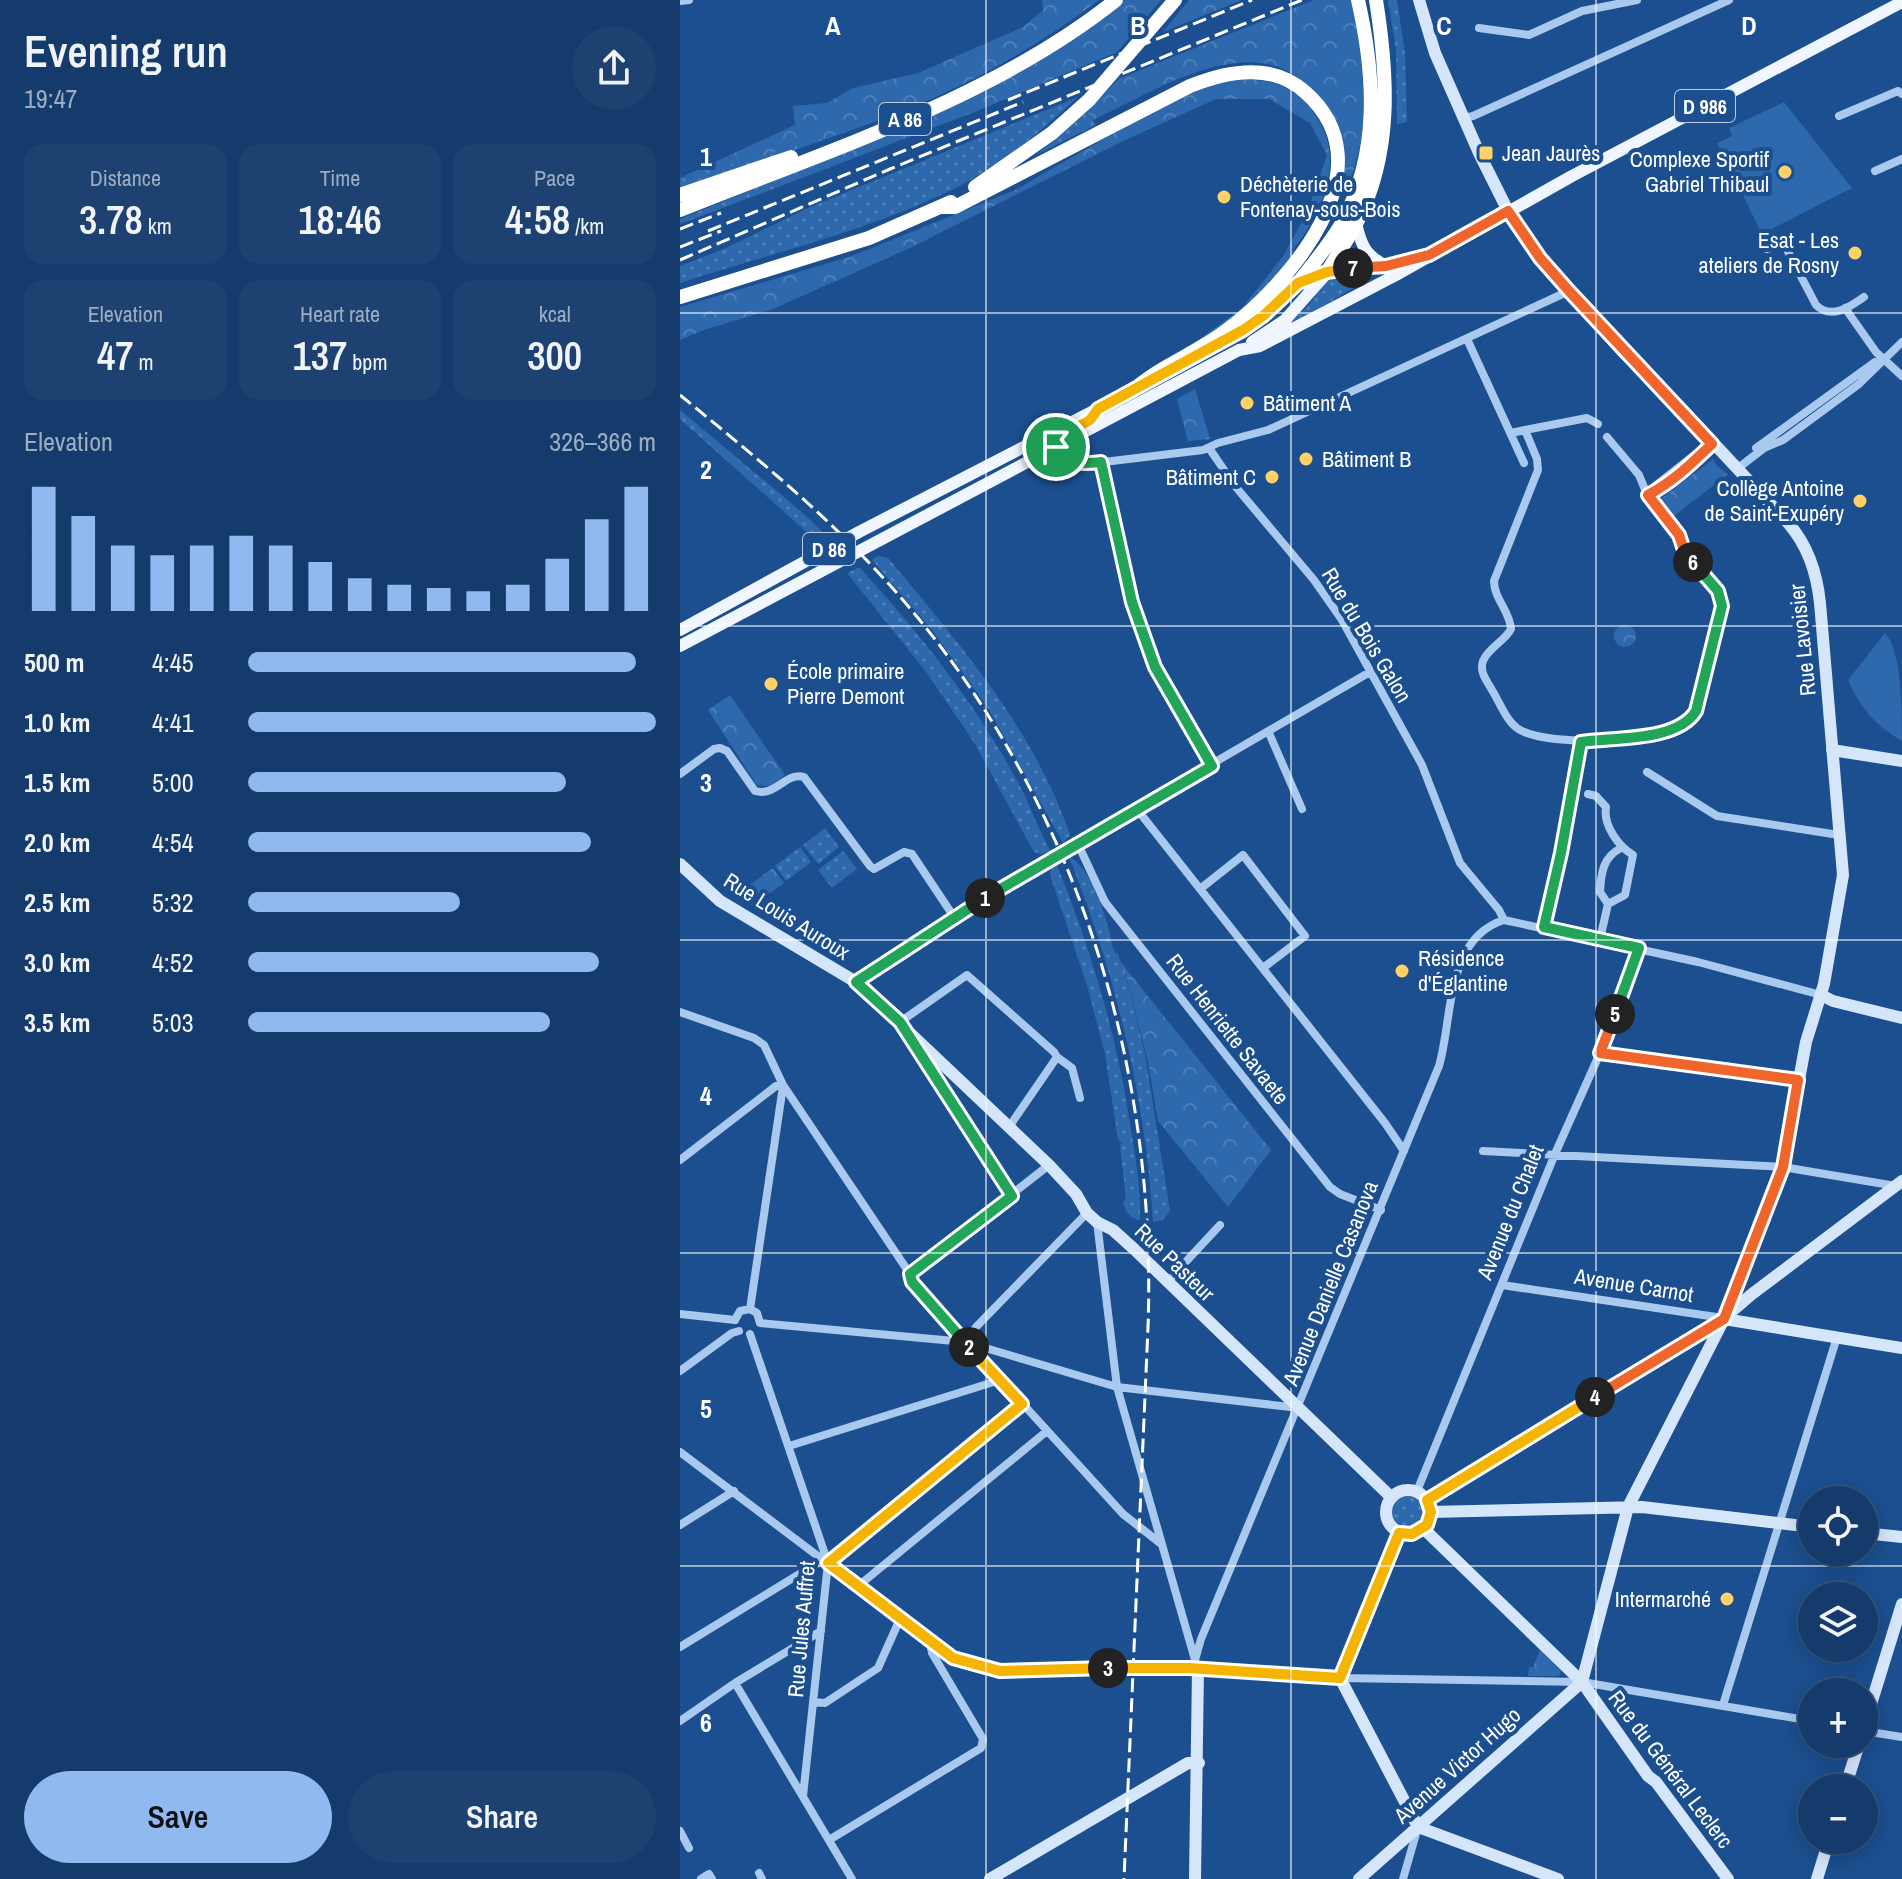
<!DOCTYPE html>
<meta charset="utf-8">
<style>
:root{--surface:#143b6b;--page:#1d4271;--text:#f1f3f6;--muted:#9dadc1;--line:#33557e;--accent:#90b9f0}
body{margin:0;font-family:"Archivo Narrow",sans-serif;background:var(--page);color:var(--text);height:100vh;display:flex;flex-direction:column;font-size:30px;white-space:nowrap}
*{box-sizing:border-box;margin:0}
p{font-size:26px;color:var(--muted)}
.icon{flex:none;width:44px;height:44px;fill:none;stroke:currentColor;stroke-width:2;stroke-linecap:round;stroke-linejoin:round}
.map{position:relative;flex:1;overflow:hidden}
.panel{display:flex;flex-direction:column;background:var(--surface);width:680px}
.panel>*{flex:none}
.fabs{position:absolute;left:1118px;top:1486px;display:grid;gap:16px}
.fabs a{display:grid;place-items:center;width:80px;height:80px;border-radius:50%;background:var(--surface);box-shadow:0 4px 20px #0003,0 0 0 2px var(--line);font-size:40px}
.pin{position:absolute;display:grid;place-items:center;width:68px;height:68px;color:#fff;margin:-34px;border:4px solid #fff;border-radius:50%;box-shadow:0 2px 8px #0007}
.km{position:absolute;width:40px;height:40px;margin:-20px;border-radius:50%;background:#222;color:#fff;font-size:22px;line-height:40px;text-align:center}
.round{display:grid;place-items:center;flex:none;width:84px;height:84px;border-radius:42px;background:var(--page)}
.headline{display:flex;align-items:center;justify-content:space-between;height:136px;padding:0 24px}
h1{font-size:44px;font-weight:600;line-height:60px}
.metrics{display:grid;grid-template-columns:repeat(3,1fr);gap:12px;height:136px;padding:8px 24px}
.metrics div{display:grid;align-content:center;border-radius:20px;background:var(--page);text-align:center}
.metrics b{font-size:40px;font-weight:600}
.metrics small{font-size:22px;font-weight:400}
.metrics p{font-size:22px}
.chart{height:224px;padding:16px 24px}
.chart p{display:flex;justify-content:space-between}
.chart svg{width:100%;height:144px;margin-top:8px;stroke:var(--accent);stroke-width:6}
.cta{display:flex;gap:16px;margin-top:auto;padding:16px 24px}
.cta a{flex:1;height:92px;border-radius:48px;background:var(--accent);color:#111;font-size:32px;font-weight:600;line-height:92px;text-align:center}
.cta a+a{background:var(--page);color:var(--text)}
ul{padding:0 24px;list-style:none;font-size:26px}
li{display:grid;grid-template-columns:128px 96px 1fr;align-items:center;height:60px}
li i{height:20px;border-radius:10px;background:var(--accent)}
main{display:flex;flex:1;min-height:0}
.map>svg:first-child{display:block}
.grass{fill:url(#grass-dots)}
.forest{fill:url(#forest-crowns)}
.pitch{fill:#2e69ad}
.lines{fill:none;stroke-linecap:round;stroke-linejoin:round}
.street{stroke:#a9c9ee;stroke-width:8}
.secondary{stroke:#d6e6fa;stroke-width:12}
.primary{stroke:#f0f6ff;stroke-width:12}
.highway{stroke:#fff;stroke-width:14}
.rail{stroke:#fff;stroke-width:3;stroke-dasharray:14 6;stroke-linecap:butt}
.split-1-casing{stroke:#fff;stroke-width:16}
.split-2-casing{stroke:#fff;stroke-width:16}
.split-3-casing{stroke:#fff;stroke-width:16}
.split-4-casing{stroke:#fff;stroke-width:16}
.split-5-casing{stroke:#fff;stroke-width:16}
.split-6-casing{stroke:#fff;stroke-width:16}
.split-7-casing{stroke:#fff;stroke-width:16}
.split-8-casing{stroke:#fff;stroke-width:16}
.split-1{stroke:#22a559;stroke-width:10}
.split-2{stroke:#22a559;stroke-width:10}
.split-3{stroke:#f5b400;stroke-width:10}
.split-4{stroke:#f5b400;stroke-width:10}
.split-5{stroke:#f0652b;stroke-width:10}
.split-6{stroke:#22a559;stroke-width:10}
.split-7{stroke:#f0652b;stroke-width:10}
.split-8{stroke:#f5b400;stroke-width:10}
.grid{fill:none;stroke:#fff;stroke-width:2;stroke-opacity:0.55}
.poi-dot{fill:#ffd166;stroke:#1b4f8f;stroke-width:3}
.labels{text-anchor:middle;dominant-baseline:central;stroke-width:8;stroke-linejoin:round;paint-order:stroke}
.shield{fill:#1b4f8f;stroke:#bbcadd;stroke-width:2}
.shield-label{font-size:20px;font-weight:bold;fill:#fff}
.poi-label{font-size:22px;fill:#fff;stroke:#1b4f8f;text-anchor:start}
.street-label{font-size:22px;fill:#fff;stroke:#1b4f8f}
.grid-label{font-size:26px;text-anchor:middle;font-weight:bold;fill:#fff;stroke:#1b4f8f;stroke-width:8;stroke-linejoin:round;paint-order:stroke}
</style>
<main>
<section class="panel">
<div class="headline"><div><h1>Evening run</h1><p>19:47</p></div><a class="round"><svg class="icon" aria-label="share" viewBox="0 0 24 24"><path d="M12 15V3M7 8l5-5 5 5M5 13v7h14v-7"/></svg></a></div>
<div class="metrics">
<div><p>Distance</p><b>3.78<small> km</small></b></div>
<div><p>Time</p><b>18:46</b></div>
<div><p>Pace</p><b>4:58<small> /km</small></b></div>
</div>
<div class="metrics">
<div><p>Elevation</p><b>47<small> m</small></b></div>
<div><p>Heart rate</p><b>137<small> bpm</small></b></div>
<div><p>kcal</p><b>300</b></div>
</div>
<div class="chart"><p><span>Elevation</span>326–366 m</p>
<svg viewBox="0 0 160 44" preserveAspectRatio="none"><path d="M5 44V6M15 44V15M25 44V24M35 44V27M45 44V24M55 44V21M65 44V24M75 44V29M85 44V34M95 44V36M105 44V37M115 44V38M125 44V36M135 44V28M145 44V16M155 44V6"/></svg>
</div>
<ul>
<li><b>500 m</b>4:45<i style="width:95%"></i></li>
<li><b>1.0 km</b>4:41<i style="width:100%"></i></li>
<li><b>1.5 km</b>5:00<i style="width:78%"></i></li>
<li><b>2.0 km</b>4:54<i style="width:84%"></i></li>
<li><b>2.5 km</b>5:32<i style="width:52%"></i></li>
<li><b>3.0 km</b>4:52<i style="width:86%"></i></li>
<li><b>3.5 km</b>5:03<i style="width:74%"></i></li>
</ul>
<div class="cta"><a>Save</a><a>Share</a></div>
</section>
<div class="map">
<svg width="1222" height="1879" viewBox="0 0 1222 1879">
<defs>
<pattern id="grass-dots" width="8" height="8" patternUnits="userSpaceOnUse" patternTransform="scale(2)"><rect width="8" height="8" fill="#2e69ad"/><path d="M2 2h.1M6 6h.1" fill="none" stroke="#4d80b9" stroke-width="1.8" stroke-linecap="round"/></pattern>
<pattern id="forest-crowns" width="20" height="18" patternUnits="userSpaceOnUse" patternTransform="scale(2)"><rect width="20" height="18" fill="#2e69ad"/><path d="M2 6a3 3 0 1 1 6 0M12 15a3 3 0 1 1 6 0" fill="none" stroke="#4d80b9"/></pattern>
</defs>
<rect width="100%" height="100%" fill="#1b4f8f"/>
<path class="grass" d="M708,0H717L725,54L727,122L717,124L716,50Z
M398,97C359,134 314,170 265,193C181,233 88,254 0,283V266L46,248L128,208Z
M407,112L416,125L356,155Z
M183,126L0,191V178Z
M98,179L101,186L0,224V219Z
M615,249L604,270L543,329L507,348L562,308L604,255Z
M672,275L679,279L675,287L608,327L607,325L626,308L651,277Z
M0,410L124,514L150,539L139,543L0,419Z
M198,556L208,558C279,643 354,729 390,835L383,843L308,708L252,630L192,560Z
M179,567C241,634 299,708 342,790C352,810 359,832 371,851L361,854L354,852L295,744L247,673L167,573Z
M145,828L159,847L138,864L123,845Z
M120,847L131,862L106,881L95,866Z
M163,851L177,869L152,888L138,870Z
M389,857C410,867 423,908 429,930C431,938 431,946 436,954L438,953L440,961L447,970L445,973L465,1054L490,1211L483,1220L473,1222C465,1096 436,975 389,857Z
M377,865C411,950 436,1033 450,1123C455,1155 461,1188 460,1220C450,1219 444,1210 443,1201L446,1200L440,1145L442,1143L438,1139L425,1054L407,985L371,878L370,871Z
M711 1513a17 17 0 1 1 34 0a17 17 0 1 1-34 0Z"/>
<path class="forest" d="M362,0H419C347,54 268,97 183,126C123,146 61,161 0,178L115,125L113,106L147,103L173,88L238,73L343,27L363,10Z
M445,0H481L437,52L297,111L101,186L98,179C225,130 337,85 445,0Z
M509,0H562L483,32Z
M634,0H671C683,59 693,129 668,185L664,181C668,144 662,117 634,92C624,83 612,72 599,67C540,47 465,96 413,120L407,112L438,79Z
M553,79C571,80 591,79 607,88C616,92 623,101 630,108C658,142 654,180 634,217C626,232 619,247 604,255L627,212L647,155L630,123L589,99H536L443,141L232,247L93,309L24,330L0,340V307L172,256L335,190L451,123L531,84Z
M515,389L530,439L508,441L497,399Z
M1033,459L1037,466L1048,474L994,516L981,499Z
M934 636a11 11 0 1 1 22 0a11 11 0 1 1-22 0Z
M50,695L105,775L90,786L77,785L28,710Z
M93,868L104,883L73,906L56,895Z
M447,970L591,1150L548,1207L478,1121L468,1062L445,972Z
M860,1650L881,1671L879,1676H848L849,1667H853Z"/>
<path class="pitch" d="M1104,102L1172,188L1082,234L1037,143L1052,136L1049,128Z
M1205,633C1222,650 1222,713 1222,741C1197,727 1179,707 1168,680Z"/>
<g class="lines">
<path class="street" d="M0,1L9,0
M799,28L849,35L902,11L957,0
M1159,116L1218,91L1222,94
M783,118L793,116L1049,0
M1195,171L1222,159
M1087,249L1103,242L1136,305C1151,320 1170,307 1184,297
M1165,308L1196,352L1222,376
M787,339L844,463
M417,410L410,420L377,439L376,447L382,457L399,465L523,450L538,443L588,430L889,291
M845,430L907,418L918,424
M831,433L845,430L857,459L858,470L814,581C814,599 830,611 831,629C825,641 808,648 803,661C799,672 807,681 812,690C820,703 827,723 840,730C870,747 983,744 1009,720C1014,716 1016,710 1018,704L1042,606L1038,591L1007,554L999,535L968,497L959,475L927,437
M394,438L410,463
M529,448L555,486L634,580L662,620L742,765L780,863L819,910L824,920
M1076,448L1195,362
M421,462L452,602L475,667L532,766
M1057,469L1084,448L1103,440L1179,384L1222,342
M971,493L974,487L1017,453L1025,451
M968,495L977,492L1021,458L1032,444
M589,733L622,809
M967,772L1037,816L1159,835
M0,774L34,749L40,748L47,751L75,791C96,797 105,772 124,777L190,866L194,869L224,852L232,854L274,917
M908,794L916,796L926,807C923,825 938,846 953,855L945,895L928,904
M456,808L705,1123L724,1151
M397,842L425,902L650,1187L660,1194L701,1210
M520,889L563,855L625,936L583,968
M928,904L920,892C921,873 923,857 941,848
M864,927L881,853L901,742
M920,939L928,904
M176,982L358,865L690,672
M0,1012L74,1038L84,1045L103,1085L230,1274L232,1282L443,1514L480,1543
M222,1024L220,1022L287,975L374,1052L377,1057L329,1127
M234,1042L332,1196
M920,1053L1118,1080
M377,1057L392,1068L400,1098
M803,1151L1103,1167L1216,1186
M0,1160L96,1086L103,1085
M417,1222L437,1387L515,1660
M230,1274L369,1165
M487,1282L540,1225
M822,1285L1043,1318
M70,1309L103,1086
M0,1314L55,1320
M55,1320L60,1311L70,1309L77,1313L80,1323
M80,1323L285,1342L437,1387L619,1408
M70,1334L148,1563L123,1796
M285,1342L296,1327L407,1213
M0,1371L52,1333L59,1331
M109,1446L320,1380
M0,1452L273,1658L320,1671L389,1668L518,1669L515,1660L521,1639L759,1066C773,1019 765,938 824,920L1018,962L1141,995
M737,1491L875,1154L920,1053L959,948
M747,1500L1043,1319
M0,1525L54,1491
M148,1563L342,1404
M177,1587L367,1431
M0,1647L144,1559
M660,1678L902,1682L1132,1721
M55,1683L172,1879
M133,1702L145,1703L198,1668L220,1619
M1043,1705L1157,1337
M0,1721L55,1683L141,1631
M1184,1731L1222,1737
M0,1831L9,1848
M149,1840L301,1748L303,1739L252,1653L250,1641
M79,1873L82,1879
M21,1879L29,1874L32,1879
M723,1879L738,1827"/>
<path class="secondary" d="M739,0L755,53L800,155L828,211L864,265
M860,258L943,352L999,406L1109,524C1128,546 1137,574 1140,603L1163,875L1144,984L1126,1042L1103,1167L1044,1319L948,1507L902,1682
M1152,750L1222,761
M0,864L40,901L176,982L369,1165L396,1194L407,1213L417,1222L433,1230L454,1249L711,1497
M1141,995L1153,1001L1222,1018
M1044,1318L1072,1294L1222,1181
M1044,1319L1222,1348
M706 1512a22 22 0 1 1 44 0a22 22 0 1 1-44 0Z
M751,1512L962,1507L1132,1527
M744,1529L902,1682L968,1776L976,1782L1048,1879
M1184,1533L1222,1537
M660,1678L738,1827L878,1879
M660,1678L719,1533
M1184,1727L1222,1604
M1165,1788L1179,1744
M310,1879L508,1763H519
M515,1879L518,1669L660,1678
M679,1879L902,1682
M1137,1879L1149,1840"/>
<path class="primary" d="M676,223C681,245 685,255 706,266
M572,342L605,320L646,274
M527,351L583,316L618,283L647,272L706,266L734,258
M0,630L179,532L458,388
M0,646L559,350L580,346L716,275L892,176L1222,2"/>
<path class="highway" d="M295,187L372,133L409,100L495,0
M0,195L111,157
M263,207H275L510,86C547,71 592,62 625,92C711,167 609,285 543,333C513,355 478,367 451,392
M0,210C146,151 312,99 436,0
M647,272C657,256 667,240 676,224C713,153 708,76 696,0
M618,283C633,264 650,244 662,223C700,153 695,75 678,0
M0,297L189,238L271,202"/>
<path class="rail" d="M328,100L572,0
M0,229L41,213
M28,231L343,102
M0,247L41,231
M0,260L210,169L622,0
M0,395C67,450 135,505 194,568C386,771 478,1050 468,1327L444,1879"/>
</g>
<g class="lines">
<defs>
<path id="split-1" d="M305,898L532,766L475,667L452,602L421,462C402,464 387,466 376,447"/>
<path id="split-2" d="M289,1347L232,1282L230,1274L332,1196L220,1022L176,982L305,898"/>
<path id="split-3" d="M289,1347L342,1404L148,1563L273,1658L320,1671L428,1668"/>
<path id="split-4" d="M428,1668H509L660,1678L719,1533L732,1534L747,1525L751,1512L747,1500L915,1397"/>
<path id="split-5" d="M915,1397L1044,1319L1103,1167L1118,1080L920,1053L935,1014"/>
<path id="split-6" d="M935,1014L959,948L864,927L881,853L901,742C933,737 997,742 1016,711L1042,606L1038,591L1013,562"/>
<path id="split-7" d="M673,268L706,266L749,255L828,211L860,258L889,291L1032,444C1011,464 994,481 968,495L999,535L1004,550L1013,562"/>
<path id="split-8" d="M376,447L377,439L410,420L418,409L563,330L583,316L618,283L647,272L673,268"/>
</defs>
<use href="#split-1" class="split-1-casing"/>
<use href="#split-2" class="split-2-casing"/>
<use href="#split-3" class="split-3-casing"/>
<use href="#split-4" class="split-4-casing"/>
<use href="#split-5" class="split-5-casing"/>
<use href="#split-6" class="split-6-casing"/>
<use href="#split-7" class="split-7-casing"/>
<use href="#split-8" class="split-8-casing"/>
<use href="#split-1" class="split-1"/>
<use href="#split-2" class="split-2"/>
<use href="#split-3" class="split-3"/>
<use href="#split-4" class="split-4"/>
<use href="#split-5" class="split-5"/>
<use href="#split-6" class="split-6"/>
<use href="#split-7" class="split-7"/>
<use href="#split-8" class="split-8"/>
</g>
<path class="grid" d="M306,0V1879M611,0V1879M916,0V1879M0,313H1222M0,626H1222M0,940H1222M0,1253H1222M0,1566H1222"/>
<g class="poi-dot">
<rect x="798" y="145" width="16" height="16" rx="4"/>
<circle cx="1105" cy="172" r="8"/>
<circle cx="544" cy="197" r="8"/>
<circle cx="1175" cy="253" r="8"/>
<circle cx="567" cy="403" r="8"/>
<circle cx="626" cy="459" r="8"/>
<circle cx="592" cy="477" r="8"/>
<circle cx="1180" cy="501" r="8"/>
<circle cx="91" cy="684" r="8"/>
<circle cx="722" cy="971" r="8"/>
<circle cx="1047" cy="1599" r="8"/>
</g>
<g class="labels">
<g class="shield">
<rect x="995" y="90" width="60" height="32" rx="6"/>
<rect x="199" y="103" width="52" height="32" rx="6"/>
<rect x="123" y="533" width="52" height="32" rx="6"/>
</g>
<g class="shield-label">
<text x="1025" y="106">D 986</text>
<text x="225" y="119">A 86</text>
<text x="149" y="549">D 86</text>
</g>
<g class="poi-label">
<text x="822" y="153">Jean Jaurès</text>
<text x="1089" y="159" text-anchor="end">Complexe Sportif<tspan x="1089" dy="25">Gabriel Thibaul</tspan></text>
<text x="560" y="184">Déchèterie de<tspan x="560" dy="25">Fontenay-sous-Bois</tspan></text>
<text x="1159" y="240" text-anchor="end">Esat - Les<tspan x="1159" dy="25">ateliers de Rosny</tspan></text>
<text x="583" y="403">Bâtiment A</text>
<text x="642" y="459">Bâtiment B</text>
<text x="576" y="477" text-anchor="end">Bâtiment C</text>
<text x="1164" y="488" text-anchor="end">Collège Antoine<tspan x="1164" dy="25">de Saint-Exupéry</tspan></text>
<text x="107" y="671">École primaire<tspan x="107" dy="25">Pierre Demont</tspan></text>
<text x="738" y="958">Résidence<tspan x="738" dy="25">d'Églantine</tspan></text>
<text x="1031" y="1599" text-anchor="end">Intermarché</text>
</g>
<g class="street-label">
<text transform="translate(687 635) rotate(59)">Rue du Bois Galon</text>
<text transform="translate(1122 640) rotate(-96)">Rue Lavoisier</text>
<text transform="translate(107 916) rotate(32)">Rue Louis Auroux</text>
<text transform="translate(548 1029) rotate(52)">Rue Henriette Savaete</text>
<text transform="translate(830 1212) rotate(-68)">Avenue du Chalet</text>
<text transform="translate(495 1262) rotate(44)">Rue Pasteur</text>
<text transform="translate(650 1283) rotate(-68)">Avenue Danielle Casanova</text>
<text transform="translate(954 1285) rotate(9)">Avenue Carnot</text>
<text transform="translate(121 1629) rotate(-85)">Rue Jules Auffret</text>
<text transform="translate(777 1765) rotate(-42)">Avenue Victor Hugo</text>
<text transform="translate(991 1769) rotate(53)">Rue du Général Leclerc</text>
</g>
</g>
<g class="grid-label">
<text x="153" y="35">A</text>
<text x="458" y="35">B</text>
<text x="764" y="35">C</text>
<text x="1069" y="35">D</text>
<text x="26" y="166">1</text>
<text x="26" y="479">2</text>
<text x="26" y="792">3</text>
<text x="26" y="1105">4</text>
<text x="26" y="1418">5</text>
<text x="26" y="1732">6</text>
</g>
</svg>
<div class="fabs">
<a><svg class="icon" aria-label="locate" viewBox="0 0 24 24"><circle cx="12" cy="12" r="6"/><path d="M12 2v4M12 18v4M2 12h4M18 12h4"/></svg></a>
<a><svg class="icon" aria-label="layers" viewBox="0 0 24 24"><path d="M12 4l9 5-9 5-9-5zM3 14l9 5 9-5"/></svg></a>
<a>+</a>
<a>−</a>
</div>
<div class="pin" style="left:376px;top:447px;background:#1e9e55"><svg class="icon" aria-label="arrive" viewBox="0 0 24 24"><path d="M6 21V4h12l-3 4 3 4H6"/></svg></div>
<b class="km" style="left:305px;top:898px">1</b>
<b class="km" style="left:289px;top:1347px">2</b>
<b class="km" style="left:428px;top:1668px">3</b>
<b class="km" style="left:915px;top:1397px">4</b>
<b class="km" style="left:935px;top:1014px">5</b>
<b class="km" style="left:1013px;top:562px">6</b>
<b class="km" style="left:673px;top:268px">7</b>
</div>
</main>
